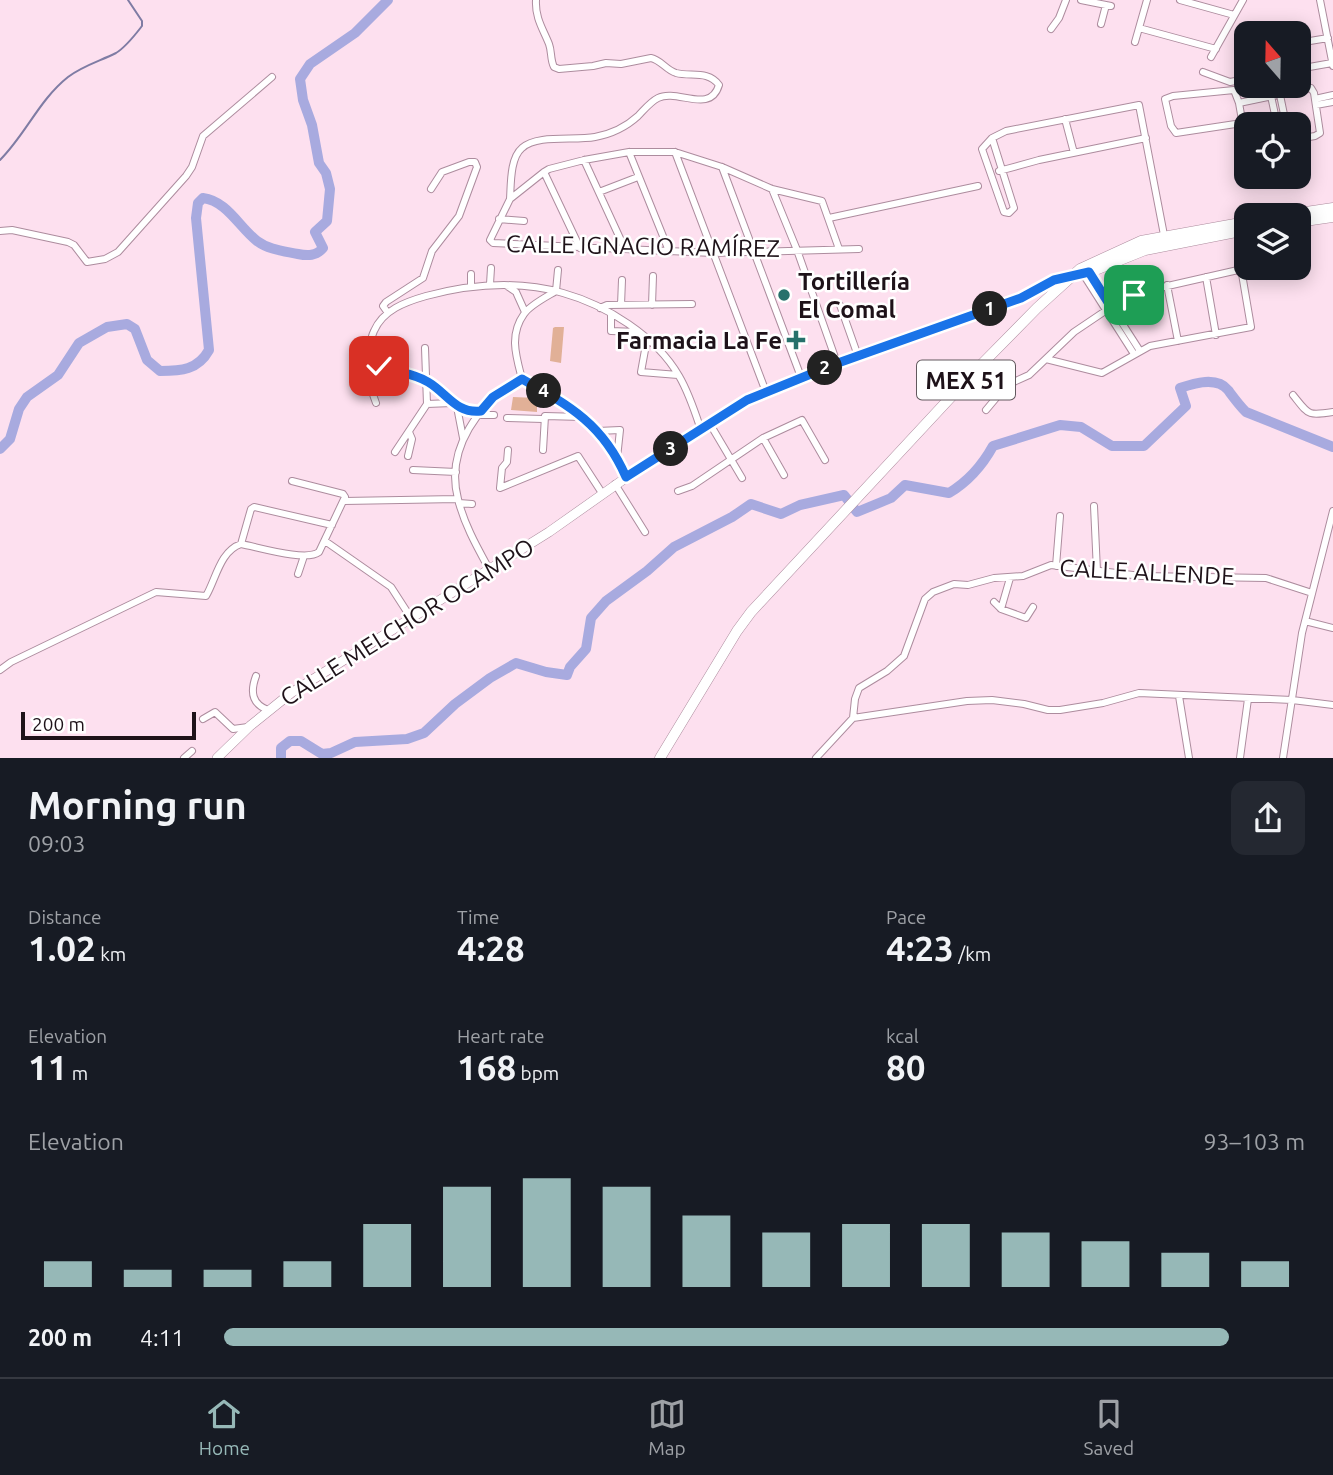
<!DOCTYPE html>
<meta charset="utf-8">
<style>
:root{--surface:#171b24;--page:#242831;--text:#f1f3f6;--muted:#9ea1a6;--line:#363941;--accent:#96b8b7}
body{margin:0;font-family:Ubuntu,sans-serif;background:var(--page);color:var(--text);height:100vh;display:flex;flex-direction:column;font-size:26px;white-space:nowrap}
*{box-sizing:border-box;margin:0}
p{font-size:23px;color:var(--muted)}
.icon{flex:none;width:38px;height:38px;fill:none;stroke:currentColor;stroke-width:2;stroke-linecap:round;stroke-linejoin:round}
.map{position:relative;height:758px;overflow:hidden}
.drawer{display:flex;flex-direction:column;background:var(--surface);flex:1}
.drawer>*{flex:none}
.needle{width:46px;rotate:340deg}
.controls{position:absolute;left:1234px;top:21px;display:grid;gap:14px}
.controls a{display:grid;place-items:center;width:77px;height:77px;border-radius:14px;background:var(--surface);box-shadow:0 4px 18px #0003;font-size:35px}
.scale{position:absolute;left:21px;bottom:18px;width:175px;box-sizing:border-box;padding-left:7px;border:4px solid #1e1219;border-top:0;font-size:19px;line-height:24px;white-space:nowrap;color:#1e1219;-webkit-text-stroke:5px #fff;paint-order:stroke}
.pin{position:absolute;display:grid;place-items:center;width:60px;height:60px;color:#fff;margin:-30px;border-radius:14px;box-shadow:0 4px 10px #0006}
.km{position:absolute;width:35px;height:35px;margin:-18px;border-radius:50%;background:#222;color:#fff;font-size:19px;line-height:35px;text-align:center}
.round{display:grid;place-items:center;flex:none;width:74px;height:74px;border-radius:14px;background:var(--page)}
.headline{display:flex;align-items:center;justify-content:space-between;height:119px;padding:0 28px}
h1{font-size:38px;font-weight:700;line-height:52px}
.metrics{display:grid;grid-template-columns:repeat(3,1fr);gap:10px;height:119px;padding:7px 28px}
.metrics div{display:grid;align-content:center}
.metrics b{font-size:35px;font-weight:700}
.metrics small{font-size:19px;font-weight:400}
.metrics p{font-size:19px}
.chart{height:196px;padding:14px 28px}
.chart p{display:flex;justify-content:space-between}
.chart svg{width:100%;height:126px;margin-top:7px;stroke:var(--accent);stroke-width:6}
ul{padding:0 28px;list-style:none;font-size:23px}
li{display:grid;grid-template-columns:112px 84px 1fr;align-items:center;height:52px}
li i{height:18px;border-radius:9px;background:var(--accent)}
.tabs{display:flex;justify-content:space-around;align-items:center;height:98px;border-top:2px solid var(--line);background:var(--surface);font-size:19px;color:var(--muted)}
.tabs a{display:grid;justify-items:center;gap:4px}
.tabs .current{color:var(--accent)}
.map>svg:first-child{display:block}
.green{fill:#e1b097}
.lines{fill:none;stroke-linecap:round;stroke-linejoin:round}
.stream{stroke:#7f7ca4;stroke-width:2}
.river{stroke:#a8aadf;stroke-width:10}
.street-casing{stroke:#ad8c9e;stroke-width:8}
.secondary-casing{stroke:#ad8c9e;stroke-width:10}
.primary-casing{stroke:#ad8c9e;stroke-width:11}
.street{stroke:#fff;stroke-width:6}
.secondary{stroke:#fff;stroke-width:9}
.primary{stroke:#fff;stroke-width:10}
.route-casing{stroke:#fff;stroke-width:14}
.route{stroke:#1a73e8;stroke-width:9}
.poi-dot{fill:#26706b;stroke:#fff;stroke-width:2.5}
.labels{text-anchor:middle;dominant-baseline:central;stroke-width:5;stroke-linejoin:round;paint-order:stroke}
.shield{fill:#fff;stroke:#62595e;stroke-width:2}
.shield-label{font-size:23px;font-weight:bold;fill:#1e1219}
.street-label{font-size:24px;fill:#1e1219;stroke:#fff}
.poi-label{font-size:24px;font-weight:bold;fill:#1e1219;stroke:#fff;text-anchor:start}
</style>
<div class="map">
<svg width="1333" height="758" viewBox="0 0 1333 758">
<rect width="100%" height="100%" fill="#fde0ef"/>
<path class="green" d="M555,327H564L561,363L550,361L553,328Z
M513,397L537,398V412L511,410Z"/>
<g class="lines">
<path class="stream" d="M0,160C26,134 39,100 68,77C82,66 100,61 116,53C126,47 135,35 142,26V21L128,0"/>
<path class="river" d="M0,449L10,439L19,409L27,397L58,375L79,343L107,327L127,324L135,329L147,360L160,371C181,371 198,370 209,350L196,218L198,203L203,198C227,201 239,227 257,241C269,250 284,251 298,254C308,256 316,256 323,248L315,232L327,221L330,189L326,173L319,163L312,125L303,100L300,79L310,64L355,33L388,0
M281,758V748L290,741H301L322,754L331,753L355,742L407,739L424,733L455,704L490,678L516,663L546,672L567,675L570,667L586,649L591,618L606,601L647,571L674,547L732,517L751,504L781,514L800,505L844,495L857,512L891,498L905,485L949,493C969,481 982,466 993,446L1060,425L1081,427L1112,446H1144L1186,406L1180,388C1194,383 1217,376 1228,390C1234,398 1239,405 1246,412L1333,447"/>
<defs>
<path id="street" d="M1081,0L1111,6
M1180,0L1234,15
M1320,0L1333,66
M1101,24L1106,5
M1139,28L1216,49
M1051,29L1059,18L1066,0
M1135,42L1147,0
M1298,43L1328,38
M1242,53L1246,52
M1211,57L1243,0
M1298,69L1332,63
M1203,72L1230,82L1246,79
M1280,95L1286,124
M1271,96L1277,124
M1315,99L1333,95
M1239,103L1311,88L1314,93L1320,133L1315,136L1298,139
M1316,105L1333,102
M1065,119L1074,153
M1242,123L1176,133L1171,126L1165,99L1173,96L1234,90L1239,103L1246,143
M992,138L1014,208L1009,213L1004,212L982,149L992,138L1006,131L1139,105L1164,235
M629,152L669,251
M675,152L766,392
M584,160L624,247
M722,167L801,377
M999,171L1039,160L1146,138
M544,172L580,248
M772,189L797,250L837,363
M599,192L638,177
M510,199C511,184 510,158 522,148C537,134 574,141 595,137C611,134 626,127 638,116C644,110 650,102 658,98C677,88 710,115 719,85C708,70 691,77 676,73C666,70 661,60 651,58L621,64L606,63L593,66L559,69L554,67C550,59 552,52 549,44C543,29 535,18 536,0
M829,218L978,186
M499,219L524,221
M0,231L12,230L68,242L74,245L87,262L105,259L118,252L186,176L192,167L203,136L272,77
M839,249L822,201L772,189L722,167L675,152H629L584,160L549,169L544,172L510,199L490,240L493,243L713,253L859,249
M1088,270L1140,351
M1083,274L1134,354
M1206,277L1216,335
M490,284L491,268
M471,285V274
M1167,285L1178,341
M507,286L516,292L525,312
M556,291C546,297 530,305 524,314C509,335 516,356 522,379C570,406 603,424 627,477
M556,291L558,270
M621,305L622,280
M652,305L653,276
M840,305L858,356
M600,308L607,305L692,304
M388,313L383,306L386,302L423,278L432,251L459,216L477,167L475,162H469L442,172L431,189
M611,314V331L637,332
M647,339L641,372L678,375
M366,375L382,382L390,370
M366,375L376,403
M1293,395C1309,415 1307,416 1333,412
M427,404L452,403
M457,407L463,438
M986,410L1007,385L1029,375L1074,332L1120,301L1150,290L1238,270L1242,274L1251,327L1150,346L1102,373L1046,359
M481,411C455,413 447,393 428,382C413,373 395,372 379,366C371,356 368,343 374,331C383,310 405,302 426,296C471,284 517,280 563,293C606,305 656,336 679,376C689,393 695,412 701,430
M478,415H494
M507,418L543,419
M710,424L742,478
M598,431L620,430L617,458
M763,438L784,475
M508,450L507,462L502,468L500,488L578,456L602,493
M543,450L545,416L582,417
M395,452L427,404L425,348
M408,456L412,439L409,432
M413,470L456,472
M615,484L645,532
M678,491L692,486L763,438L802,420L825,460
M344,501L457,499
M459,503L472,504
M1094,506L1097,571
M325,541L391,587L411,618
M241,544C258,547 306,562 319,552L345,497L343,494L292,481
M1056,566L1060,516
M489,569C477,547 464,524 458,499C445,449 479,401 522,379
M298,574L304,556
M994,602L1001,609L1026,618L1033,607
M1001,609L1010,578
M1305,621L1333,628
M0,670L11,662L156,592L206,596C216,579 220,551 241,544L251,509L254,507L332,525
M256,676C250,692 252,704 268,710
M1179,696L1189,758
M853,718L855,699L859,688L887,671L904,656L925,599L933,592L954,584L968,585L994,578L1023,576L1051,565L1141,576L1266,578L1312,593
M203,719L215,712L233,729L248,727
M184,758L192,751
M816,758L853,718L967,701L992,700L1024,704L1048,710H1060L1103,703L1139,693L1292,700L1333,705
M1240,758L1248,699
M1283,758L1302,633L1333,511"/>
<path id="secondary" d="M217,758L250,726L291,693L549,532L627,477L747,400L837,363L1021,297L1054,280L1072,276"/>
<path id="primary" d="M1286,215L1333,208
M1298,222L1333,217
M1074,275H1083L1145,250L1246,230
M660,758L737,631L751,612L976,370L1037,308L1080,269L1141,241L1246,222"/>
</defs>
<use href="#street" class="street-casing"/>
<use href="#secondary" class="secondary-casing"/>
<use href="#primary" class="primary-casing"/>
<use href="#street" class="street"/>
<use href="#secondary" class="secondary"/>
<use href="#primary" class="primary"/>
</g>
<g class="lines">
<defs>
<path id="route" d="M379,366C395,372 413,373 428,382C447,393 456,414 481,411L493,397L522,379C570,406 603,424 626,477L747,400L838,363L1021,298L1054,280L1089,272L1111,307L1134,295"/>
</defs>
<use href="#route" class="route-casing"/>
<use href="#route" class="route"/>
</g>
<g class="poi-dot">
<circle cx="784" cy="295" r="7"/>
<path d="M792.5 329.5h7v7h7v7h-7v7h-7v-7h-7v-7h7z"/>
</g>
<g class="labels">
<rect class="shield" x="917" y="360.5" width="98" height="39" rx="5"/>
<g class="shield-label">
<text x="966" y="380">MEX 51</text>
</g>
<g class="street-label">
<text transform="translate(643 246) rotate(1)">CALLE IGNACIO RAMÍREZ</text>
<text transform="translate(1147 572) rotate(3)">CALLE ALLENDE</text>
<text transform="translate(407 622) rotate(-32)">CALLE MELCHOR OCAMPO</text>
</g>
<g class="poi-label">
<text x="798" y="281">Tortillería<tspan x="798" dy="28">El Comal</tspan></text>
<text x="782" y="340" text-anchor="end">Farmacia La Fe</text>
</g>
</g>
</svg>
<div class="controls">
<a><svg class="needle" viewBox="-14 -14 28 28"><path d="M0-13l5 13h-10z" fill="#e53935"/><path d="M0 13l5-13h-10z" fill="#9ea1a6"/></svg></a>
<a><svg class="icon" aria-label="locate" viewBox="0 0 24 24"><circle cx="12" cy="12" r="6"/><path d="M12 2v4M12 18v4M2 12h4M18 12h4"/></svg></a>
<a><svg class="icon" aria-label="layers" viewBox="0 0 24 24"><path d="M12 4l9 5-9 5-9-5zM3 14l9 5 9-5"/></svg></a>
</div>
<div class="scale">200 m</div>
<div class="pin" style="left:1134px;top:295px;background:#1e9e55"><svg class="icon" aria-label="arrive" viewBox="0 0 24 24"><path d="M6 21V4h12l-3 4 3 4H6"/></svg></div>
<div class="pin" style="left:379px;top:366px;background:#d93025"><svg class="icon" aria-label="check" viewBox="0 0 24 24"><path d="M5 12l5 5 9-10"/></svg></div>
<b class="km" style="left:990px;top:309px">1</b>
<b class="km" style="left:825px;top:368px">2</b>
<b class="km" style="left:671px;top:449px">3</b>
<b class="km" style="left:544px;top:391px">4</b>
</div>
<section class="drawer">
<div class="headline"><div><h1>Morning run</h1><p>09:03</p></div><a class="round"><svg class="icon" aria-label="share" viewBox="0 0 24 24"><path d="M12 15V3M7 8l5-5 5 5M5 13v7h14v-7"/></svg></a></div>
<div class="metrics">
<div><p>Distance</p><b>1.02<small> km</small></b></div>
<div><p>Time</p><b>4:28</b></div>
<div><p>Pace</p><b>4:23<small> /km</small></b></div>
</div>
<div class="metrics">
<div><p>Elevation</p><b>11<small> m</small></b></div>
<div><p>Heart rate</p><b>168<small> bpm</small></b></div>
<div><p>kcal</p><b>80</b></div>
</div>
<div class="chart"><p><span>Elevation</span>93–103 m</p>
<svg viewBox="0 0 160 44" preserveAspectRatio="none"><path d="M5 44V35M15 44V38M25 44V38M35 44V35M45 44V22M55 44V9M65 44V6M75 44V9M85 44V19M95 44V25M105 44V22M115 44V22M125 44V25M135 44V28M145 44V32M155 44V35"/></svg>
</div>
<ul>
<li><b>200 m</b>4:11<i style="width:93%"></i></li>
</ul>
</section>
<nav class="tabs">
<a class="current"><svg class="icon" aria-label="home" viewBox="0 0 24 24"><path d="M3 11l9-7 9 7M6 9v11h12V9"/></svg>Home</a>
<a><svg class="icon" aria-label="map" viewBox="0 0 24 24"><path d="M3 6l6-2 6 2 6-2v14l-6 2-6-2-6 2zM9 4v14M15 6v14"/></svg>Map</a>
<a><svg class="icon" aria-label="saved" viewBox="0 0 24 24"><path d="M7 4h10v16l-5-4-5 4z"/></svg>Saved</a>
</nav>
